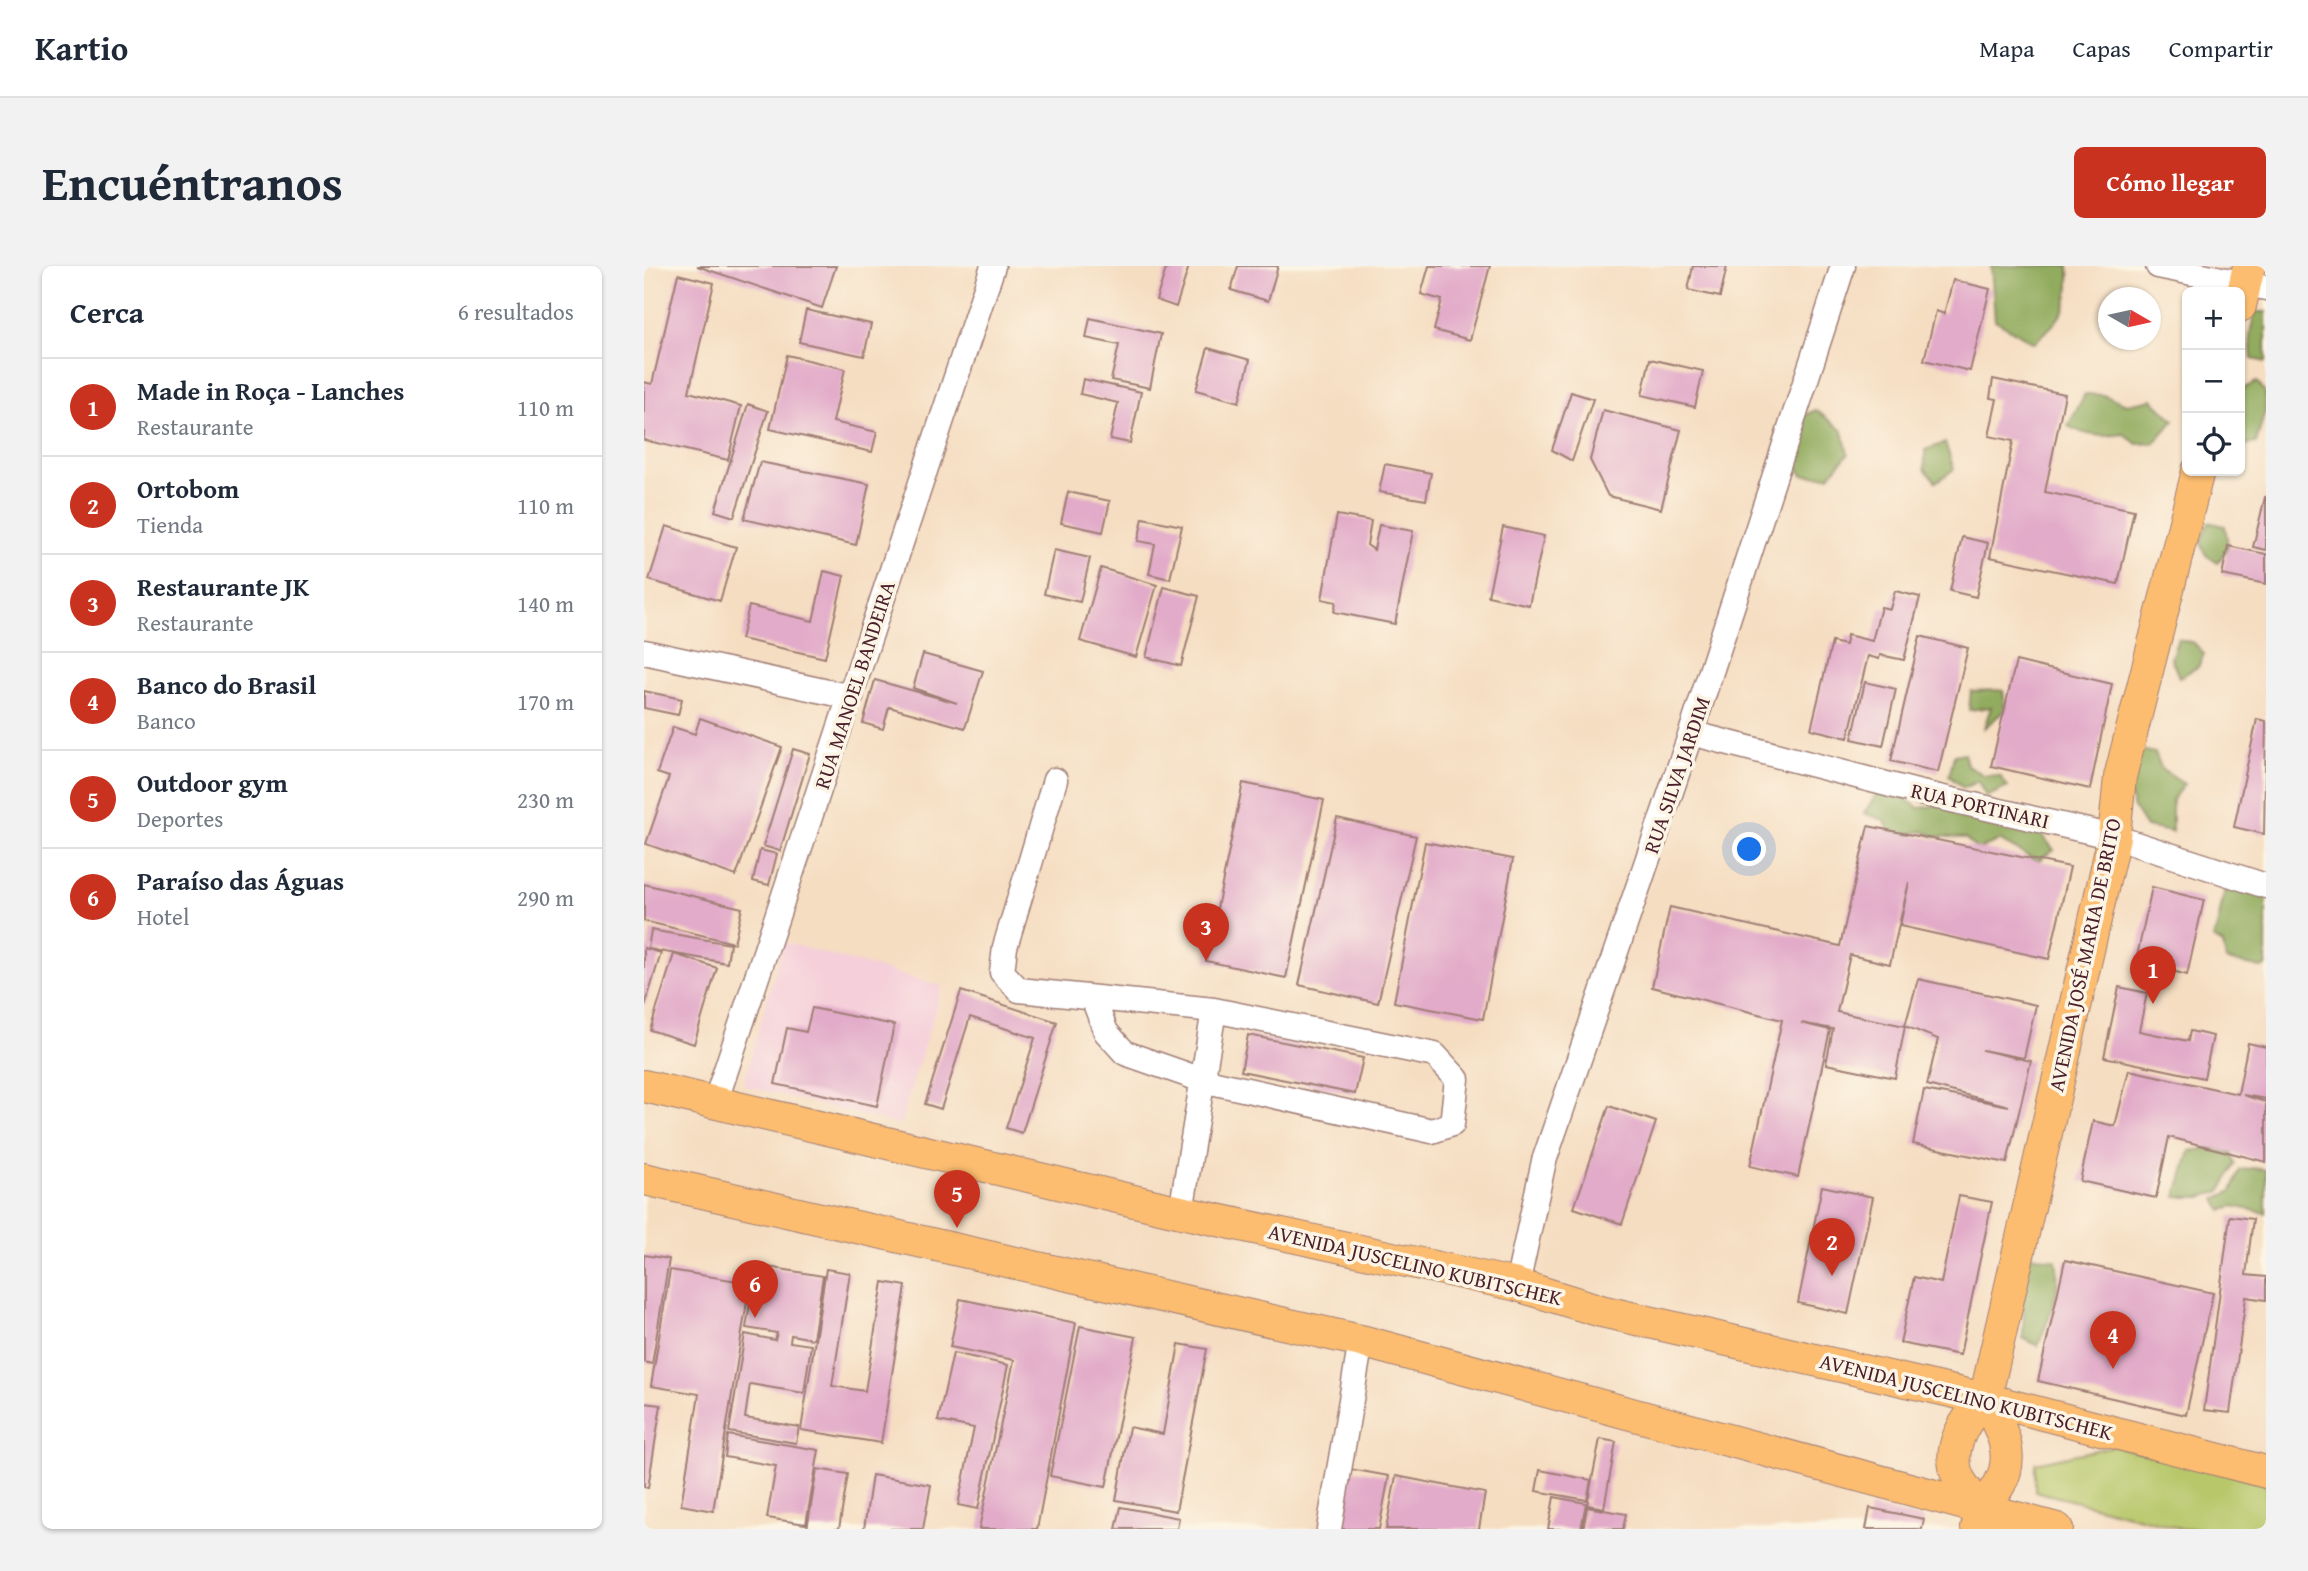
<!DOCTYPE html>
<html lang="es">
<head>
<meta charset="utf-8">
<style>
	body { margin:0; font-family:"Gentium Book Plus",serif; background:#f2f2f3; color:#1f2937 }
	.controls { position:absolute; right:21px; top:21px; display:grid; overflow:hidden; border-radius:10px; box-shadow:0 2px 5px #0004 }
	.controls button { width:63px; height:63px; display:grid; place-items:center; padding:0; border:0; border-bottom:2px solid #e0e1e3; background:#fff; color:#1f2937; font:35px sans-serif }
	.compass { position:absolute; left:1454px; top:21px; width:63px; height:63px; border-radius:50%; background:#fff; box-shadow:0 2px 5px #0004; rotate:99deg }
	.you { position:absolute; left:1106px; top:584px; width:24px; height:24px; margin:-18px; border:5px solid #fff; border-radius:50%; background:#1a73e8; box-shadow:0 0 0 10px #1a73e833 }
	.badge { display:grid; place-items:center; width:46px; height:46px; border-radius:50%; background:#c8321e; color:#fff; font-size:23px; font-weight:700 }
	.pin { position:absolute; translate:-50% -58px; filter:drop-shadow(0 2px 4px #0008) }
	.pin::after { content:''; position:absolute; top:37px; width:24px; height:21px; background:inherit; clip-path:polygon(0 0,100% 0,50% 100%) }
	.list { margin:0; padding:0; list-style:none }
	h2 { display:flex; justify-content:space-between; align-items:center; height:91px; margin:0; padding:0 28px; font-size:30px }
	h2 small { font-size:23px; font-weight:400; color:#747a83 }
	.list li { display:grid; grid-template-columns:46px 1fr auto; gap:21px; align-items:center; box-sizing:border-box; height:98px; padding:0 28px; border-top:2px solid #e0e1e3 }
	.list b { display:block; font-size:26px; white-space:nowrap }
	.list p { margin:0; font-size:23px; white-space:nowrap; color:#747a83 }
	.list em { font-size:23px; font-style:normal; color:#747a83 }
	.icon { flex:none; width:38px; height:38px; fill:none; stroke:currentColor; stroke-width:2; stroke-linecap:round; stroke-linejoin:round }
	.map { position:relative; flex:none; width:1622px; height:1263px; overflow:hidden; border-radius:10px }
	header { display:flex; align-items:center; gap:42px; box-sizing:border-box; height:98px; padding:0 35px; background:#fff; border-bottom:2px solid #e0e1e3 }
	header strong { font-size:33px }
	nav { display:flex; gap:38px; margin-inline-start:auto; font-size:24px }
	.intro { display:flex; align-items:center; justify-content:space-between; box-sizing:border-box; height:168px; padding:0 42px }
	h1 { margin:0; font-size:49px }
	.button { padding:18px 32px; border-radius:10px; background:#c8321e; color:#fff; font-size:24px; font-weight:700 }
	main { display:flex; gap:42px; padding:0 42px }
	aside { flex:1; background:#fff; border-radius:10px; box-shadow:0 2px 5px #0004 }
	.map>svg:first-child { display:block }
</style>
</head>
<body>
<header>
<strong>Kartio</strong>
<nav><a>Mapa</a><a>Capas</a><a>Compartir</a></nav>
</header>
<div class="intro"><h1>Encuéntranos</h1><a class="button">Cómo llegar</a></div>
<main>
<aside>
<h2>Cerca<small>6 resultados</small></h2>
<ul class="list">
<li><span class="badge">1</span><div><b>Made in Roça - Lanches</b><p>Restaurante</p></div><em>110 m</em></li>
<li><span class="badge">2</span><div><b>Ortobom</b><p>Tienda</p></div><em>110 m</em></li>
<li><span class="badge">3</span><div><b>Restaurante JK</b><p>Restaurante</p></div><em>140 m</em></li>
<li><span class="badge">4</span><div><b>Banco do Brasil</b><p>Banco</p></div><em>170 m</em></li>
<li><span class="badge">5</span><div><b>Outdoor gym</b><p>Deportes</p></div><em>230 m</em></li>
<li><span class="badge">6</span><div><b>Paraíso das Águas</b><p>Hotel</p></div><em>290 m</em></li>
</ul>
</aside>
<div class="map">
<svg width="1622" height="1263" viewBox="0 0 1622 1263">
	<rect width="100%" height="100%" fill="#fcf5e5"/>
	<filter id="ink" filterUnits="userSpaceOnUse"><feTurbulence type="fractalNoise" baseFrequency=".0143" numOctaves="2"/><feDisplacementMap in="SourceGraphic" scale="14" xChannelSelector="R" yChannelSelector="G"/><feConvolveMatrix kernelMatrix="1 2 1 2 8 2 1 2 1" color-interpolation-filters="sRGB"/></filter>
	<filter id="wash" filterUnits="userSpaceOnUse"><feTurbulence type="fractalNoise" baseFrequency=".00686" numOctaves="4" result="noise"/><feDisplacementMap in="SourceGraphic" scale="28" xChannelSelector="R" yChannelSelector="G"/><feGaussianBlur stdDeviation="1.57" result="paint"/><feColorMatrix in="noise" values="0 0 0 0 0 0 0 0 0 0 0 0 0 0 0 0 0 1.4 0 .05"/><feComposite in="paint" operator="in"/></filter>
	<g filter="url(#wash)">
		<rect width="100%" height="100%" fill="#f5ddc1"/>
		<path fill="#f5cfda" d="M139,676L298,720L256,859L99,819Z"/>
		<path fill="#b8c76a" stroke="#81734a" stroke-width="2" d="M1470,1180L1622,1217V1263H1539L1391,1225V1197Z"/>
		<path fill="#92ac5e" stroke="#6e6644" stroke-width="2" d="M1347,0H1425C1427,41 1420,50 1390,77L1351,54Z
			M1611,46H1622V96L1608,93L1606,67Z
			M1613,116L1621,126V145L1612,177L1596,179V124Z
			M1441,128L1459,129L1483,138L1508,133L1530,154L1510,177L1493,178L1480,168C1459,171 1443,171 1424,160Z
			M1172,144L1199,165L1204,188L1185,210L1159,209L1148,192L1154,152Z
			M1301,177L1310,203L1292,216L1281,203V184Z
			M1564,256L1581,260L1584,280L1574,297L1562,289L1557,277Z
			M1534,373L1550,377L1560,388L1554,401L1535,411L1527,392Z
			M1359,424L1361,444L1340,462L1347,441L1325,444L1327,425Z
			M1497,484L1511,487L1518,504L1540,518L1528,534V566L1502,561L1490,542L1479,513Z
			M1320,487L1323,499L1340,509L1356,510L1364,521L1342,531L1334,515L1319,522L1305,510L1310,489Z
			M1239,519L1275,542L1298,539C1320,554 1345,561 1370,550L1388,557L1410,584L1393,595L1355,574L1334,584L1321,572L1290,570L1278,565L1261,569L1247,566L1240,554L1220,547Z
			M1603,619L1622,628V700L1617,702L1582,694L1579,678L1569,672C1577,656 1575,640 1582,624Z
			M1568,882L1587,887L1591,898L1577,925L1558,931H1532L1546,885Z
			M1611,902L1622,904V947L1589,940L1578,945L1572,933L1588,925L1596,904Z
			M1387,989L1412,994C1418,1027 1405,1050 1394,1080L1379,1072L1380,1043L1374,1032Z"/>
		<g id="blocks">
			<path fill="#e2abc9" d="M53,0H192L178,42Z
				M523,0H545L532,41L512,34Z
				M594,0H634L624,35L587,24Z
				M785,0H846L826,74L790,64L798,34L777,28Z
				M1049,0H1083L1076,31L1044,24Z
				M34,8L70,17L45,126L97,140L84,194L0,174V116L8,118Z
				M1309,14L1346,23L1326,105L1280,94L1292,45L1300,48Z
				M162,44L227,58L220,90L155,76Z
				M446,52L517,68L506,122L467,114L475,79L442,72Z
				M564,82L606,94L595,136L552,124Z
				M143,89L201,103L189,156L233,166L228,186L126,163Z
				M1006,93L1059,105L1051,141L998,129Z
				M439,113L497,126L486,177L466,173L474,137L436,128Z
				M1349,113L1421,128L1401,226L1490,244L1474,318L1346,291L1369,175L1345,170L1353,133L1346,132Z
				M927,126L949,133L928,195L908,184Z
				M104,138L124,145L90,251L71,245Z
				M959,144L1037,164L1017,243L964,230L946,194Z
				M116,196L225,218L212,279L100,253Z
				M741,198L787,207L782,234L735,226Z
				M424,226L466,235L459,266L417,257Z
				M1621,231H1622V284L1609,281Z
				M693,249L727,255L723,279L730,284L735,259L769,265L751,358L690,346L692,336L678,333Z
				M499,252L538,260L526,313L505,308L511,278L494,275Z
				M22,260L92,281L76,335L5,314Z
				M859,261L900,270L885,339L844,330Z
				M1318,271L1344,277L1332,331L1306,325Z
				M1584,280L1622,288V318L1578,309Z
				M410,284L446,292L436,336L400,328Z
				M457,302L513,319L492,391L436,375Z
				M180,305L200,310L181,392L97,373L105,340L169,355Z
				M520,321L555,330L537,400L502,391Z
				M1251,325L1276,331L1260,394L1236,389L1235,393L1224,390L1204,472L1167,463L1188,376L1201,379L1203,369L1228,375L1237,341L1246,343Z
				M1276,370L1324,382L1294,506L1247,495Z
				M279,388L339,405L321,462L245,441L239,463L219,457L231,414L313,437L269,422Z
				M1372,395L1468,418L1446,523L1347,500Z
				M1221,416L1252,423L1239,480L1208,473Z
				M0,425L38,433L34,449L0,442Z
				M56,452L138,481L92,610L2,578L25,511L13,507L29,461L51,468Z
				M1613,453L1622,455L1620,568L1590,561Z
				M149,483L166,488L136,585L119,580Z
				M599,517L680,534L642,712L562,695Z
				M693,552L772,570L734,737L655,719Z
				M1224,560L1426,601L1405,693L1256,660L1265,616L1246,698L1206,689L1193,746L1261,760L1251,812L1182,798L1189,763L1157,757L1186,764L1154,911L1106,900L1138,754L1008,721L1026,641L1196,680Z
				M781,576L869,593L839,753L750,736Z
				M116,584L133,588L125,619L109,615Z
				M0,618L98,642L90,677L0,655Z
				M1508,621L1560,634L1543,709L1492,695Z
				M7,664L86,678L83,697L4,683Z
				M0,682L17,687L1,740H0Z
				M30,688L73,702L50,778L6,764Z
				M1274,713L1392,739L1380,792L1338,784L1387,795L1363,897L1269,878L1280,824L1365,840L1283,819L1294,773L1261,760Z
				M1475,721L1503,727L1495,765L1544,775L1546,765L1569,770L1560,812L1460,791Z
				M317,725L413,756L378,867L362,862L391,772L326,751L297,843L281,838Z
				M168,742L250,759L233,840L131,818L143,762L162,766Z
				M604,769L719,792L711,828L597,805Z
				M1604,777L1622,781V833L1599,829L1622,836V896L1525,871L1512,932L1436,915L1449,855L1471,860L1485,804L1594,828Z
				M965,840L1012,856L978,958L930,942Z
				M1178,920L1229,931L1204,1048L1154,1037Z
				M1315,930L1348,936L1316,1089L1256,1077L1270,1011L1297,1017Z
				M1586,950L1609,953L1602,1009L1622,1011V1034L1602,1031L1586,1147L1560,1144Z
				M0,989L25,993L8,1098L0,1096Z
				M1421,994L1569,1027L1542,1149L1394,1115Z
				M112,999L179,1010L169,1073L147,1069L146,1076L167,1079L160,1127L106,1118L101,1152L155,1161L152,1177L85,1166L101,1068L131,1074L133,1067L102,1062Z
				M182,1003L206,1007L188,1120L221,1125L239,1016L262,1020L237,1177L157,1164Z
				M26,1004L106,1017L69,1245L37,1239L55,1128L7,1120Z
				M316,1033L432,1057L393,1263H335L370,1094L306,1081Z
				M436,1060L492,1071L462,1221L406,1210Z
				M535,1078L563,1083L532,1245L472,1234L485,1161L519,1168Z
				M309,1087L364,1099L334,1243L314,1239L330,1162L294,1155Z
				M0,1137L17,1139L4,1222L0,1221Z
				M84,1169L175,1184L162,1258L123,1252L132,1200L81,1191Z
				M956,1173L972,1176L960,1242L943,1239Z
				M173,1203L204,1208L195,1263H163Z
				M706,1203L745,1210L735,1263H694Z
				M896,1204L947,1214L943,1234L892,1225Z
				M228,1209L287,1219L279,1263H220Z
				M752,1210L841,1227L835,1263H742Z
				M910,1231L942,1237L937,1263H904Z
				M477,1241L535,1252L533,1263H472Z
				M943,1241L982,1248L979,1263H939Z
				M1226,1242L1280,1253L1278,1263H1222Z"/>
		</g>
	</g>
	<g filter="url(#ink)">
		<use href="#blocks" fill-opacity="0" stroke="#a07e76" stroke-width="2"/>
		<g fill="none" stroke-linecap="round" stroke-linejoin="round">
			<defs>
				<path id="minor" d="M1514,0L1622,22
					M0,386L207,431
					M1047,467L1277,527L1470,571L1622,620
					M411,514L361,681L358,706L375,724L570,744L791,789L813,813L808,858L788,865L558,814L481,787L462,766L449,732
					M71,837L349,0
					M537,946L570,744
					M873,1019L900,895L1047,467L1199,0
					M685,1263L717,1075"/>
				<path id="major" d="M1596,40L1605,0
					M0,820L537,946L873,1019L957,1045L1341,1133L1622,1206
					M0,913L717,1075L1413,1263
					M1341,1133L1470,571L1476,511L1554,205
					M1337,1243C1330,1233 1319,1222 1314,1211C1302,1182 1321,1153 1341,1133
					M1333,1262C1337,1243 1346,1235 1355,1219C1373,1189 1356,1160 1341,1133"/>
			</defs>
			<use href="#minor" stroke="#a07e76" stroke-width="27"/>
			<use href="#major" stroke="#a07e76" stroke-width="34"/>
			<use href="#minor" stroke="#fff" stroke-width="24"/>
			<use href="#major" stroke="#fcbd6f" stroke-width="32"/>
		</g>
	</g>
	<g text-anchor="middle" stroke-width="7" stroke-linejoin="round" paint-order="stroke">
		<g font-size="21" fill="#4a1f2b" stroke="#fcf5e5">
			<text transform="translate(211 419) rotate(-72)" y="7">RUA MANOEL BANDEIRA</text>
			<text transform="translate(1033 509) rotate(-71)" y="7">RUA SILVA JARDIM</text>
			<text transform="translate(1336 540) rotate(13)" y="7">RUA PORTINARI</text>
			<text transform="translate(1441 689) rotate(-78)" y="7">AVENIDA JOSÉ MARIA DE BRITO</text>
			<text transform="translate(771 999) rotate(13)" y="7">AVENIDA JUSCELINO KUBITSCHEK</text>
			<text transform="translate(1322 1131) rotate(14)" y="7">AVENIDA JUSCELINO KUBITSCHEK</text>
		</g>
	</g>
</svg>
<div class="controls">
<button>+</button>
<button>−</button>
<button><svg class="icon" aria-label="locate" viewBox="0 0 24 24"><circle cx="12" cy="12" r="6"/><path d="M12 2v4M12 18v4M2 12h4M18 12h4"/></svg></button>
</div>
<svg class="compass" viewBox="-18 -18 36 36"><path d="M0-13l5 13h-10z" fill="#e53935"/><path d="M0 13l5-13h-10z" fill="#747a83"/></svg>
<div class="you"></div>
<div class="pin badge" style="left:1509px;top:738px">1</div>
<div class="pin badge" style="left:1188px;top:1010px">2</div>
<div class="pin badge" style="left:562px;top:695px">3</div>
<div class="pin badge" style="left:1469px;top:1103px">4</div>
<div class="pin badge" style="left:313px;top:962px">5</div>
<div class="pin badge" style="left:111px;top:1052px">6</div>
</div>
</main>
</body>
</html>
